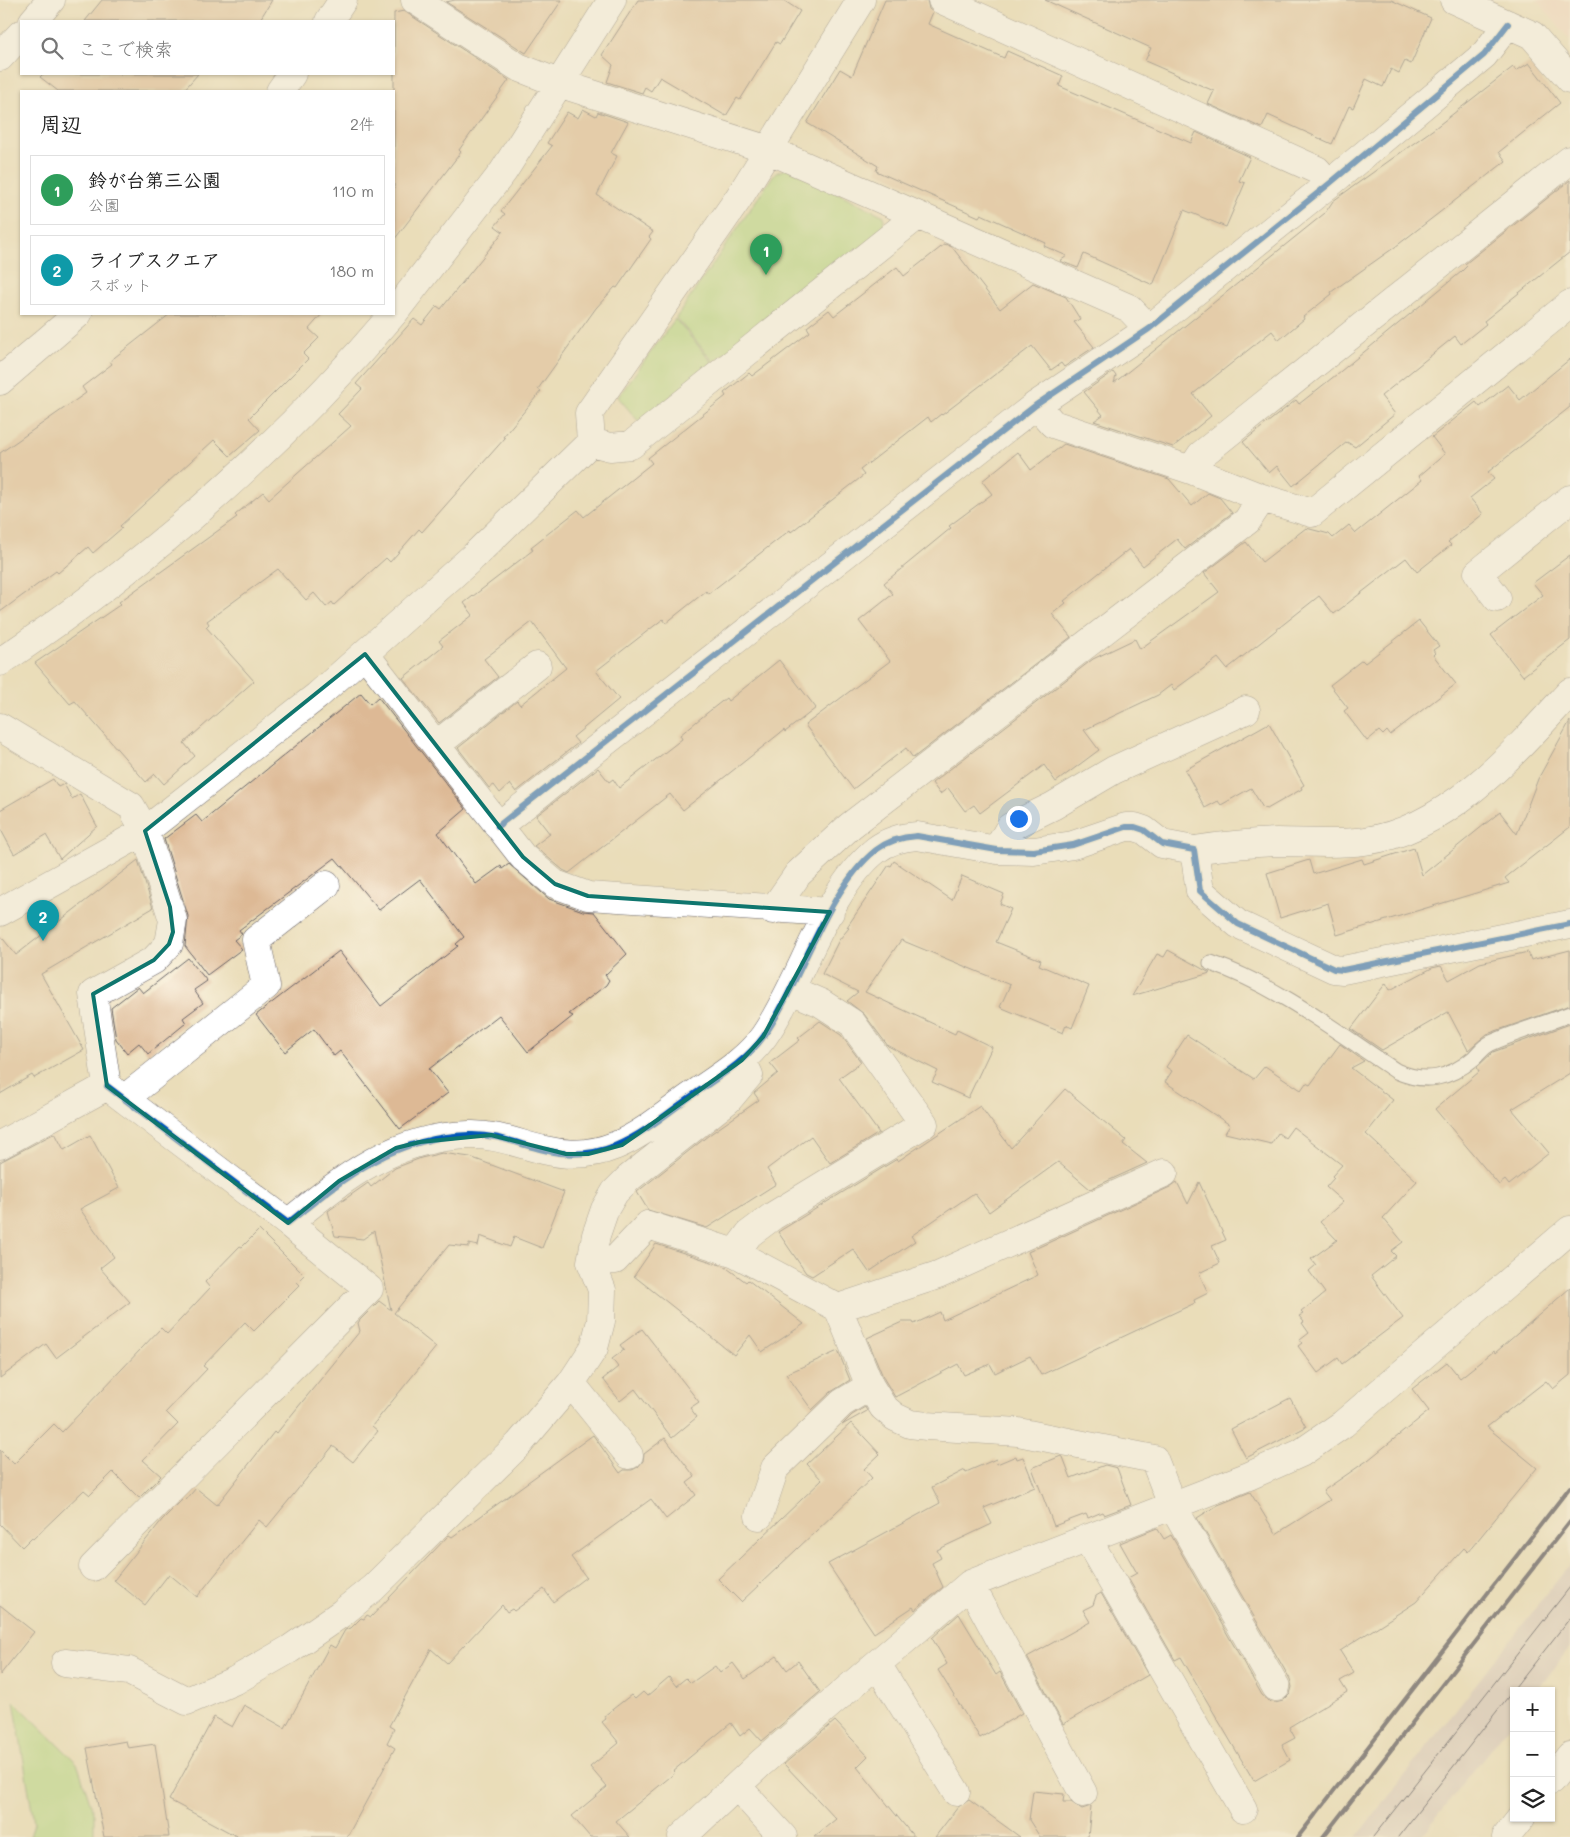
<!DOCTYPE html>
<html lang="ja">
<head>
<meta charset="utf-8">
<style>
	body { margin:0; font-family:Mali,"Klee One",sans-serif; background:#f6f6f6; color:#222 }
	.controls { position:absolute; right:15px; bottom:15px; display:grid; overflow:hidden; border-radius:0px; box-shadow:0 1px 4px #0004 }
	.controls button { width:45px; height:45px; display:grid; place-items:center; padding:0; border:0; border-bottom:1px solid #e0e0e0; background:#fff; color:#222; font:25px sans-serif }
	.you { position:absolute; left:1018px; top:818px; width:18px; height:18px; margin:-12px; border:4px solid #fff; border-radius:50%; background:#1a73e8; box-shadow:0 0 0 8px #1a73e833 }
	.badge { display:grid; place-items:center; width:32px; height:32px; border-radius:50%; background:#d93025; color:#fff; font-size:16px; font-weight:700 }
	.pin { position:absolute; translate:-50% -41px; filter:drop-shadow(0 1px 2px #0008) }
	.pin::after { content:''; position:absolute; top:26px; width:18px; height:15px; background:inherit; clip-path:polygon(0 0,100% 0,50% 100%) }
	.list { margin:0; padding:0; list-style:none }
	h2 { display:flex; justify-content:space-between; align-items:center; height:65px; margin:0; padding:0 20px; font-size:21px }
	h2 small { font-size:16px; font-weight:400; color:#767676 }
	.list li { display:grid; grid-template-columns:32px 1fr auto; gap:15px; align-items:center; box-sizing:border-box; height:70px; margin:0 10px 10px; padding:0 10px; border:1px solid #e0e0e0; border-radius:0px }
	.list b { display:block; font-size:19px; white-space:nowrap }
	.list p { margin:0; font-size:16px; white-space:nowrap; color:#767676 }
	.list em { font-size:16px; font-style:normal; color:#767676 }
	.icon { flex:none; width:28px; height:28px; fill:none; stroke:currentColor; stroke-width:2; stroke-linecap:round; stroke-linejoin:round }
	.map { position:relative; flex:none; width:1570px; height:1837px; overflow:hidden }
	.search { position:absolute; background:#fff; box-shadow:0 1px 4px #0004; left:20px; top:20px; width:375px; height:55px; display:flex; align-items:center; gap:12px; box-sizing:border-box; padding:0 18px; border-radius:0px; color:#767676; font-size:19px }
	.panel { position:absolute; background:#fff; box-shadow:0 1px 4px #0004; left:20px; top:90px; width:375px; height:225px; border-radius:0px }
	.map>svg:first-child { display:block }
</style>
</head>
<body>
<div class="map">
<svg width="1570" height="1837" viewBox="0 0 1570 1837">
	<rect width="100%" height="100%" fill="#fcf5e5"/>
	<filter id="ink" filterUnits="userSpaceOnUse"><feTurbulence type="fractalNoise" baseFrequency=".02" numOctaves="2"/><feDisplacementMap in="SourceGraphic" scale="10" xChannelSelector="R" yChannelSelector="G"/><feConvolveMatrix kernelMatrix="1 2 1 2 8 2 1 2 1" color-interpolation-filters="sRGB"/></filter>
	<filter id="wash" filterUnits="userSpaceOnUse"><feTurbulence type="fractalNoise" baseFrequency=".0096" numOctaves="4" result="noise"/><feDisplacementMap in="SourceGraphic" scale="20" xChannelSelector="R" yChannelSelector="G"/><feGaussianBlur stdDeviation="1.12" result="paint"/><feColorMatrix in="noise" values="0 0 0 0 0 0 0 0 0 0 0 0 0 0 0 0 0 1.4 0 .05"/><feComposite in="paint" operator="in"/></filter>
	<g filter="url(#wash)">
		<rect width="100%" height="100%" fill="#eaddb9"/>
		<path fill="#f4d3c1" d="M1537,0H1570V40Z"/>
		<path fill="#d0c0bc" d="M1570,1564V1648L1536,1691H1514V1719L1421,1837H1356Z"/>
		<path fill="#b0d882" stroke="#697d5e" d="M788,168L884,216L883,232L714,362L676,318L775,173Z
			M675,319L713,363L639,422L618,397Z
			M14,1701L77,1763L94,1814V1837H30L34,1823Z"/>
		<g id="blocks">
			<path fill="#ddb995" d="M102,0H272L259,21H85Z
				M455,0H562L526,53L446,2Z
				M638,0H783L800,11L780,44L776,42L740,100L737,98L726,116L660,77L651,91L645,87L642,93L607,82L613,65L602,55Z
				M885,0H927L929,9L933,12L928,24L1004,58L1007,51L1063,76L1059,86L1191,143L1196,132L1250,157L1239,181L1245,183L1226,227L1184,210L1153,285L1084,254L1078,268L1060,261L1067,256L1044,246L1046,243L981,214L979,217L876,171L878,166L807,123L840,69L852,76Z
				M1045,0H1391L1431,18L1411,64L1405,61L1399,73L1391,69L1383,87L1366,79L1353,108L1349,106L1332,144L1268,115L1262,128L1208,104L1214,91L1145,61L1151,48Z
				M404,11L509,80L459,150L461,152L394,240V13Z
				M1529,63L1560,103L1499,152L1506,161L1395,247L1331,292L1332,294L1303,317L1304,319L1279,340L1272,331L1193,394L1211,416L1173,447L1094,421L1103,415L1084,392L1113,372L1116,376L1114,383L1325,213L1333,201L1435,128L1513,67L1516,71Z
				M43,74H198L183,91H58L40,77Z
				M583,109L596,116L598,112L628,122L611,153L617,156L597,195L653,232L649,237L651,239L617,288L615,287L596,308L538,389L541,391L503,437L505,438L422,532L419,529L390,562L386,558L334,605L332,602L326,607L314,593L306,600L278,569L207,621L209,624L206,627L254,681L184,743L195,756L164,784L155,774L146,782L75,701L70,704L35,663L121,604L119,602L237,517L235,515L263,492L269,499L351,426L338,414L362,389L356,384L414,319L422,325L437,306L441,309L503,232L495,226L505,214L501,211L552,146L547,143L567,112L578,118Z
				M1570,180V252L1484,321L1486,324L1461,344L1455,336L1381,396L1395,414L1355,447L1347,442L1293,486L1277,466L1269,473L1243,442L1296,400L1299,404L1341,371L1461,272L1467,266L1465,264Z
				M945,244L952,247L1000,309L1033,283L1066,297L1080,319L1074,322L1094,347L1064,367L1061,363L1051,370L1032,346L942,415L941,414L931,422L928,417L860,470L864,475L791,532L790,530L708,594L706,591L666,623L663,619L596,671L619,699L573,737L578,743L516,792L510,784L500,793L494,785L489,788L458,748L517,701L520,705L566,668L532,622L484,659L498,677L439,723L403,678L443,646L439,641L473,615L464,603L533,550L531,547L578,510L584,517L652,463L648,458L726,396L724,393L749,373L752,376L810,332L807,327L829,310L834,316L897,267L904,276Z
				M170,314H322L309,329L319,338L303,354L308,359L249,418L260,430L230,456L214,440L120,526L122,528L93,553L88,547L58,573L56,571L0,612V453L86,393L82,387L112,364L110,361Z
				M1570,359V407L1488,472L1494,479L1470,498L1483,514L1448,542L1451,545L1417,572L1406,558L1334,614L1319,596L1227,669L1218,658L1174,690L1171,685L1158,695L1084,730L1099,750L1056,782L1044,765L980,813L974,805L965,811L948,788L940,794L932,783L1093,659L1135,639L1140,649L1219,592L1204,573L1246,542L1262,562L1306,528L1329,534L1333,538L1349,525L1356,533L1422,480L1419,476L1445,454L1432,437L1476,402L1480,407L1508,385L1520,400Z
				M1064,444L1169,479L1192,506L1208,493L1220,498L1232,513L1185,549L1177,539L1143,566L1129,549L1064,601L1066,603L1052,614L1071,637L913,758L906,748L853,789L805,725L890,661L859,621L893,594L884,583L951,528L949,526L992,494L982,481L1018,452L1031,470Z
				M1570,555V640L1523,676L1491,635L1543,595L1533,583Z
				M1419,621L1439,646L1433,650L1435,653L1433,655L1456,684L1390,735L1387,731L1383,735L1379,731L1367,741L1344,711L1348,708L1330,685L1362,660L1365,663Z
				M779,660L816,708L785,732L784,730L683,810L670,794L569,873L563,870L534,846L550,834L536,816L598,768L609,782L613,779L619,788L682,739L680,735L707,713L726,698L728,701Z
				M361,693L370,704L378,697L466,809L438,833L476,884L501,866L502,869L509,864L549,899L583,911L594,912L627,954L605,975L609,980L606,985L569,1014L573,1016L528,1052L499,1015L429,1069L448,1093L400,1129L340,1051L334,1056L314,1029L285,1052L256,1015L339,951L381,1006L458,946L456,944L464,937L420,879L379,910L335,858L239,930L242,934L234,940L242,949L207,975L185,946L188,916L164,839L196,815L202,822Z
				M1570,721V827L1505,878L1509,883L1337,935L1328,903L1280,918L1267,873L1309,860L1313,874L1362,859L1364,864L1414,848L1422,875L1500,812L1517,834L1538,779Z
				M1269,723L1304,785L1301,787L1302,789L1267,809L1263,808L1251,788L1221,805L1218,801L1205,808L1185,770Z
				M53,779L58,787L64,784L72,799L80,794L97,826L60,859L46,835L14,854L0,828V810Z
				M138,860L153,908L41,974L84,1050L34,1078L32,1075L0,1094V935L16,955Z
				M894,861L952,900L962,876L1004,894L1000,904L1011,909L996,942L1041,960L1039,965L1089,986L1072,1028L1066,1025L1063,1033L1000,1007L1010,985L901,940L865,992L955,1034L957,1030L992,1047L968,1098L932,1082L938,1071L888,1046L864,1014L847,1001L858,992L822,974L839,940L849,928L847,927L889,865L891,866Z
				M1168,950L1210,973L1132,996L1157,954L1164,957Z
				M1570,950V1005L1487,1034L1468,1050L1448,1012L1382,1050L1351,1029L1386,983L1390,990L1432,968L1441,966L1449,980L1480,963L1528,952L1531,960Z
				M188,958L207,981L194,990L203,1003L183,1018L186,1023L148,1054L139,1043L127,1053L116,1039L111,1008L138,987L143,993Z
				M820,1021L841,1035L861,1062L839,1078L879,1133L830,1163L811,1136L767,1169L776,1184L707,1228L648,1210L637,1192L709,1135L759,1100L754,1093L778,1073L770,1063L800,1040L798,1038Z
				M1570,1024V1073L1512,1109L1549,1153L1509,1185L1505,1180L1499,1185L1435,1109L1479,1072L1477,1067L1493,1052Z
				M1187,1035L1254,1079L1265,1066L1301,1090L1306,1083L1310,1085L1340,1044L1364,1061L1351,1068L1393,1100L1366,1134L1417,1181L1383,1218L1403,1242L1391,1251L1396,1256L1371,1276L1403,1318L1342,1364L1338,1358L1318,1373L1298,1346L1302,1343L1300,1340L1309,1333L1302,1323L1304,1322L1299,1316L1303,1314L1301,1312L1325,1293L1309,1271L1316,1265L1311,1259L1337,1240L1320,1222L1343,1202L1326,1187L1334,1178L1332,1176L1342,1165L1293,1127L1285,1138L1278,1133L1271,1144L1225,1133L1230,1125L1165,1082L1172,1071L1166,1067Z
				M1065,1089L1126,1140L1123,1144L1147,1163L1090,1189L1058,1162L989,1212L974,1193L911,1236L915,1241L869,1272L853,1249L812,1276L806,1273L778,1232L897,1159L898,1161L980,1106L1011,1148Z
				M55,1133L64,1150L90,1135L119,1188L80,1209L114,1257L100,1268L130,1302L56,1358L46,1344L0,1378V1162Z
				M442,1153L470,1157L564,1192L542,1248L514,1237L510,1247L480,1236L478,1246L469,1244V1247L449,1245L394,1313L436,1347L372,1426L378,1431L353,1462L333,1446L267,1527L259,1520L197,1597L169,1574L145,1605L114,1580L162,1520L184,1498L186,1500L196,1488L217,1505L274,1432L276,1434L360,1331L358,1323L360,1320L379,1301L391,1310L374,1231L363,1239L335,1236L328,1211L368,1183L371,1187L395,1168L421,1158Z
				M1177,1182L1188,1204L1199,1182L1226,1240L1212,1246L1220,1263L1199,1273L1208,1293L1194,1300L1195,1303L1041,1375L1030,1356L995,1373L990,1364L964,1375L958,1364L895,1397L884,1379L867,1338L902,1322H913L914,1324L940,1312L943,1320L1038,1275L1028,1252L1170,1187Z
				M259,1230L304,1275L297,1282L300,1285L254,1331L245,1322L203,1366L207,1369L166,1412L178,1424L143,1460L161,1476L139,1498L113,1472L90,1495L84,1490L33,1539L32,1537L22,1547L0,1524V1450L14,1464L54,1424L62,1432L161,1328L167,1334L210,1288L205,1282L240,1246L242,1247Z
				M656,1244L724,1266L746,1282L748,1280L804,1324L762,1352L750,1335L734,1355L634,1276Z
				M1570,1288V1375L1553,1389L1546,1381L1487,1427L1537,1468L1468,1552L1464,1548L1416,1602L1340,1651L1354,1673L1340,1681L1347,1692L1289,1727L1295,1738L1282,1745L1290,1760L1254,1781L1181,1657L1175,1660L1128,1578L1137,1573L1120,1543L1157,1528L1164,1539L1171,1535L1262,1695L1269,1701L1275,1703L1283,1701L1290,1694L1292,1687L1290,1679L1197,1518L1218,1505L1250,1492L1276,1534L1330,1500L1323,1491L1368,1460L1429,1411L1412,1389L1447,1362L1460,1378L1494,1351L1495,1353Z
				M642,1329L699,1402L690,1408L697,1417L672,1438L635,1389L620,1401L603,1379L618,1367L612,1359L624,1350L620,1345Z
				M838,1351L850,1380L831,1392L812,1410L786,1374Z
				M1290,1398L1306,1427L1246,1458L1231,1429Z
				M865,1407L867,1411L842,1425L852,1415Z
				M851,1423L880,1454L864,1469L872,1478L741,1602L718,1579L822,1480L807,1464Z
				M593,1435L620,1473L624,1470H632L638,1467L643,1461L644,1454L665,1438L695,1477L687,1483L696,1495L666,1519L651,1499L571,1557L586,1577L553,1602L544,1589L514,1611L512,1609L507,1612L502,1605L447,1663L431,1649L389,1726L394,1729L387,1743L395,1748L347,1837H238L169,1800L214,1717L232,1727L244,1705L285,1728L330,1645L335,1648L345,1630L351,1628L361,1618L364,1619L367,1615L371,1617L449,1535L452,1537Z
				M1016,1456L1017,1459L1023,1457L1035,1487L984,1508L992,1524L937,1550L941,1558L932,1563L943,1587L915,1610L913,1607L874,1633L828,1564L940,1503L932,1487L965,1470L966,1472L996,1459L997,1464Z
				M1061,1456L1063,1457L1071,1478L1105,1465L1117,1468L1131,1505L1104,1515L1102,1512L1088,1518L1086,1514L1054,1526L1032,1468Z
				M1101,1593L1148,1675L1063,1724L1027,1657L1090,1622L1083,1610L1093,1605L1096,1596Z
				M0,1605L34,1632L0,1675Z
				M959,1614L996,1675L1000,1672L1022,1713L980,1738L938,1670L947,1664L932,1638Z
				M777,1656L787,1670L798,1661L820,1692L762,1741L750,1728L740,1736L731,1723L673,1771L675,1773L616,1821L630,1837H590L572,1816L607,1787L590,1767L619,1743L602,1722L606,1719L604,1716L631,1695L635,1699L643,1692L647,1696L669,1677L676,1686L686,1678L691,1683L715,1666L720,1673L733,1663L745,1679Z
				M835,1721L868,1756L857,1767L914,1837H814L836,1819L784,1764Z
				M126,1741L128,1748L155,1744L169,1837H104L87,1748Z
				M1033,1791L1064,1794L1063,1802H1071L1082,1809L1091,1806L1088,1837H1040L1029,1820Z
				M969,1800L1020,1837H935L958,1807Z"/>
		</g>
	</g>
	<g filter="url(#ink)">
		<use href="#blocks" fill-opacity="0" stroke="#686367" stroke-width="1"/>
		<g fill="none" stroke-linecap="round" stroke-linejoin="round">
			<defs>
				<path id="service" d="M1211,963C1278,986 1337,1032 1396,1071C1425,1084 1449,1079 1474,1058C1479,1053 1484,1046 1491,1043C1516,1032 1544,1024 1570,1014"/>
				<path id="minor" d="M415,0L518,67L561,84L769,150L1129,308L1149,329
					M942,0L1317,170L1329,184
					M1454,0L1532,35L1570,79
					M33,21L51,0
					M0,57L21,34
					M394,313L503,172L612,0
					M1036,405L1053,424L1191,470L1262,498L1312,513L1570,304
					M591,442L610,447L631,445L917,216
					M1191,470L1201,455L1570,160
					M1497,598L1478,573L1570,499
					M365,654L523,857L555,884L588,896L830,912
					M0,662C147,564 279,449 393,314
					M0,727L131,806L145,831L173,920L169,944L154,960L93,994L107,1086L0,1145
					M436,745L537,666
					M498,826L1036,405L1149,329L1329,184L1484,55L1508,24
					M997,850L1010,827L1053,806L1114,770L1246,710
					M1194,850C1221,846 1249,843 1277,842C1306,842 1336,845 1365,841C1448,830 1516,751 1570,692
					M773,910L798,874L850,826L1247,521L1262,498
					M0,912L145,831L317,696L474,556L591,442L589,413L738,199L861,0
					M107,1086L288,1223C345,1177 393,1137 469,1135C496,1134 518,1144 544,1150C605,1165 640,1134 686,1100C712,1081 745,1063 764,1036C801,983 826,890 876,850C889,840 902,837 917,836L997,850L1034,851L1073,845L1126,827H1135L1144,830L1162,844L1194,850L1200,891L1238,924L1334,969L1343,970L1570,924
					M124,1099L266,986L256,940L326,885
					M735,1253L749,1234L773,1216L924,1124L852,1023L821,1003L791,990
					M591,1262L615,1260L648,1225L735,1253L838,1308L870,1386L883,1407L895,1417L910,1424L927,1426L1018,1432L1154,1459L1172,1505L1276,1687
					M838,1308L938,1275L1164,1173
					M571,1383L629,1455
					M759,1516L775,1468L842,1403L870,1386
					M1087,1538L1243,1809
					M93,1567L369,1289L288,1223
					M970,1584L1083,1793
					M65,1663L129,1671L187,1701L236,1680L290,1649L342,1613L373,1588L519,1444L571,1383L594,1348L601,1321L602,1290L591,1262L596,1235L605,1209L615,1192L629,1178L728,1100L749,1075L742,1060
					M877,1664L956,1792
					M737,1786L783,1837
					M682,1837L761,1763L970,1584L1249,1476L1301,1453L1343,1424L1570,1230"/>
				<path id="tertiary" d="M329,21L343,0
					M280,91L292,74
					M0,381L78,314"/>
				<path id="trunk" d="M1551,1780L1570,1756
					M1506,1837L1521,1818"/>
			</defs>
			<use href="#service" stroke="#686367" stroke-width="17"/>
			<use href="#minor" stroke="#686367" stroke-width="29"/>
			<use href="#tertiary" stroke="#686367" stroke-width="29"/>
			<use href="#trunk" stroke="#686367" stroke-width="29"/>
			<use href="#service" stroke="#fff" stroke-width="15"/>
			<use href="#minor" stroke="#fff" stroke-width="28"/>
			<use href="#tertiary" stroke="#fff" stroke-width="28"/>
			<use href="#trunk" stroke="#fff" stroke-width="28"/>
			<path stroke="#22223b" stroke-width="1" d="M1373,1837L1570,1587
				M1398,1837L1570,1618"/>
			<path stroke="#22223b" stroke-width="4" d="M1298,1837L1570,1487
				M1323,1837L1570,1521"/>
			<defs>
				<path id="cycleway" d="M498,826L1036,405L1149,329L1329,184L1484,55L1508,24
					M107,1086L288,1223C345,1177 393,1137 469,1135C496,1134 518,1144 544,1150C605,1165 640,1134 686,1100C712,1081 745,1063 764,1036C801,983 826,890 876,850C889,840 902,837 917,836L997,850L1034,851L1073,845L1126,827H1135L1144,830L1162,844L1194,850L1200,891L1238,924L1334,969L1343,970L1570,924"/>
			</defs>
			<use href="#cycleway" stroke="#fcf5e5" stroke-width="9"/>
			<use href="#cycleway" stroke="#0057b8" stroke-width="6"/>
		</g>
	</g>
	<path d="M0 0H1570V1837H0ZM365,654L523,857L555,884L588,896L830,912L763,1037L742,1060L622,1145L588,1154H566L491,1135L420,1142L396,1148L339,1181L288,1223L107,1086L93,994L154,960L169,944L173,932L170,907L145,831Z" fill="#eaddb9" fill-opacity=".55" fill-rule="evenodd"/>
	<path fill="none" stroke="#0f766e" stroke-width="4" stroke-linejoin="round" d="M365,654L523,857L555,884L588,896L830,912L763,1037L742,1060L622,1145L588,1154H566L491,1135L420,1142L396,1148L339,1181L288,1223L107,1086L93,994L154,960L169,944L173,932L170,907L145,831Z"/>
</svg>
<div class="controls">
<button>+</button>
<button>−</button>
<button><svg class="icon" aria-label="layers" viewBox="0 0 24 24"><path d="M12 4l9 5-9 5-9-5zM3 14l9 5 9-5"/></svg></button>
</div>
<div class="you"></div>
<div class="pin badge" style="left:766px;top:275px;background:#2e9e5b">1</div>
<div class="pin badge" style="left:43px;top:941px;background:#0f9aa8">2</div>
<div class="search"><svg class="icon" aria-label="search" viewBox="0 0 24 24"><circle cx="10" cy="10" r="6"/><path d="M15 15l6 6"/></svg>ここで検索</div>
<section class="panel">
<h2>周辺<small>2件</small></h2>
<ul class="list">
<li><span class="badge" style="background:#2e9e5b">1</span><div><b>鈴が台第三公園</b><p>公園</p></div><em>110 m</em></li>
<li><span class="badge" style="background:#0f9aa8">2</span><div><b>ライブスクエア</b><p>スポット</p></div><em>180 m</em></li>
</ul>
</section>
</div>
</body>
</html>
